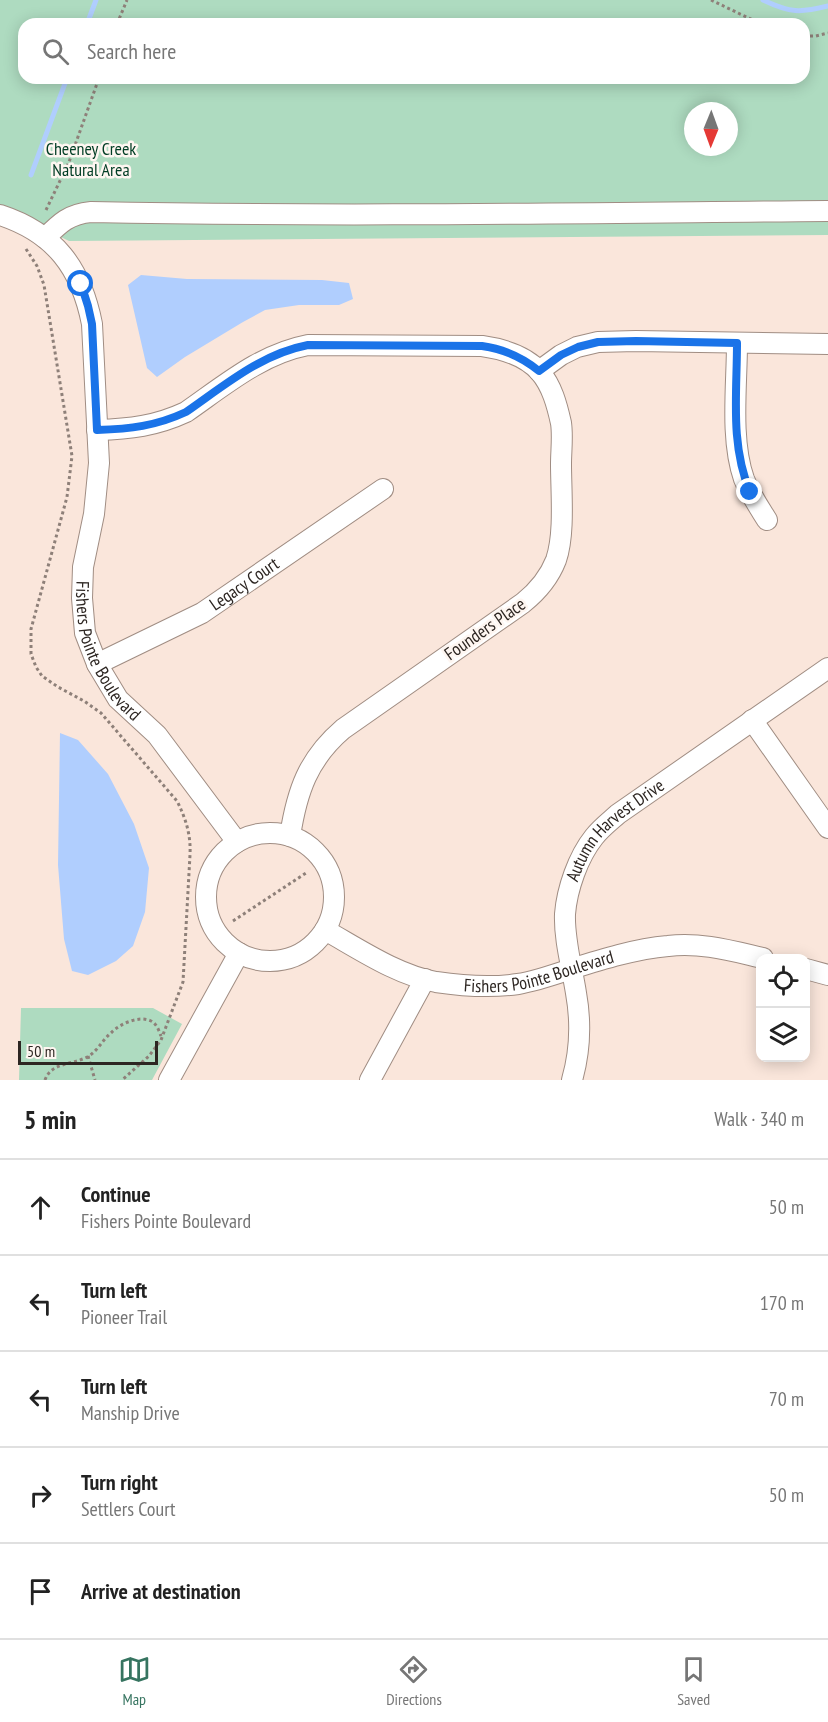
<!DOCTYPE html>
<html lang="en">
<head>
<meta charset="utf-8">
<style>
	body { margin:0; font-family:"PT Sans Narrow",sans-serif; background:#f2f2f2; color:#222 }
	.controls { position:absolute; right:18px; bottom:18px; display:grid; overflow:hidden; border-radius:12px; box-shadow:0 3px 15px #0003 }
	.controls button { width:54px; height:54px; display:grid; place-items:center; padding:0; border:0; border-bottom:2px solid #e0e0e0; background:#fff; color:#222; font:30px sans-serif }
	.compass { position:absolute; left:684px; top:102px; width:54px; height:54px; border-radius:50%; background:#fff; box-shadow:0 3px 15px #0003; rotate:181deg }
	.scale { position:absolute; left:18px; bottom:15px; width:140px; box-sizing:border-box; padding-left:6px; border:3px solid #2d2622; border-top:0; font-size:16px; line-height:21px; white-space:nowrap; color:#2d2622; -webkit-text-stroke:4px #fef6f1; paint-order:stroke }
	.stop { position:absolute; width:18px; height:18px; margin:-14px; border:4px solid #1a73e8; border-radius:50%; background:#fff }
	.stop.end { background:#1a73e8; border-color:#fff; box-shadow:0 2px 6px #0008 }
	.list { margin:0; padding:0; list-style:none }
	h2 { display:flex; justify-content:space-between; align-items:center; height:78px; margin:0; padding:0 24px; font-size:26px }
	h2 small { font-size:20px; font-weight:400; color:#767676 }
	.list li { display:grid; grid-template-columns:39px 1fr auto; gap:18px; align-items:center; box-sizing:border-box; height:96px; padding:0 24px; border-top:2px solid #e0e0e0 }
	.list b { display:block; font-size:22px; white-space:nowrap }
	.list p { margin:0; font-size:20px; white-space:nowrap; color:#767676 }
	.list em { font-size:20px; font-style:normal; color:#767676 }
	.icon { flex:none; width:33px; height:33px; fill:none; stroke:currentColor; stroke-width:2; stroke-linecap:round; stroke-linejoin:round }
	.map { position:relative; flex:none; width:828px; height:1080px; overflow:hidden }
	.search { position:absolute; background:#fff; box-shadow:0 3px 15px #0003; left:18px; right:18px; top:18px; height:66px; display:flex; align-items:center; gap:15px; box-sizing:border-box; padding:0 21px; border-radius:18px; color:#767676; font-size:22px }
	.sheet { height:558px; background:#fff }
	nav { display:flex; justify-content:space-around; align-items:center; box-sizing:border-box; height:84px; border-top:2px solid #e0e0e0; background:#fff; font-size:16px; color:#767676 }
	nav a { display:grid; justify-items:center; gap:3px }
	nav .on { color:#367460 }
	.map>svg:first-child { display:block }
</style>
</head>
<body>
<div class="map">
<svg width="828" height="1080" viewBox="0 0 828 1080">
	<rect width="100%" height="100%" fill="#fae6db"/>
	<path fill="#aedbc0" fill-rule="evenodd" d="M0,0H828V235L69,241L0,207ZM24,24H804V78H24ZM693,111H729V147H693Z
		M21,1008H153L182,1024L152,1080H19Z"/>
	<path fill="#b0cefe" d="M141,275L187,279L322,280L349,283L353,299L339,305H299L265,310L243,322L185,357L157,377L147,368L128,285Z
		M60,733L78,740L108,774L134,824L149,868L145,912L133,946L116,961L88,975L72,971L64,939L58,865Z"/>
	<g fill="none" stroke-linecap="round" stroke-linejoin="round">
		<path stroke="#b0cefe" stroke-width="5" d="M763,0C790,13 800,13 828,6
			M87,24L96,0
			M31,175L67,78"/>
		<defs>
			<g id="minor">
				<path id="s1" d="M0,215C55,233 81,268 92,324L99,463L94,514L83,567L82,598L85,633L97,664L118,699L157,735L237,842"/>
				<path d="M45,238C60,223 69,214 91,212C337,217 582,213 828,211"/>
				<path d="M737,343C737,385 730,439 744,479C750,494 759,507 767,520"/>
				<path d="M539,371L561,355L577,347L598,342L636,341L828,344"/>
				<path d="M97,430C130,429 156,426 186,412C225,385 261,354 308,345L482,346C503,349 526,356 540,372C552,386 557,405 561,423C563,436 561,451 561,464C561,492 565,534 556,560C549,578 538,591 523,603L343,729C308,759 297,791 290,836"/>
				<path id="s2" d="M97,664L202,613L383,489"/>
				<path d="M752,720L828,828"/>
				<circle cx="270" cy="897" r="64"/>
				<path id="s3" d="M325,930C359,949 397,975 436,982C463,986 491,988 518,984C536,981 553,975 571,969C603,959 635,949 668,946C701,942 732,951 763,958"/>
				<path d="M806,969L828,975"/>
				<path d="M169,1080L239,953"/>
				<path d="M370,1080L425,979"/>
				<path id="s4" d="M572,1080C580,1052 581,1021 576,993C572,967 564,940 565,914C567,889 578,857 594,837C601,828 609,822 618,814L828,668"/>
			</g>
		</defs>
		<use href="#minor" stroke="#a08d83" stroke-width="22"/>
		<path stroke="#8e8079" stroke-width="3" stroke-dasharray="3 3" stroke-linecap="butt" d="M711,0L761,24
			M117,24L127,0
			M804,36H816L828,33
			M46,210L69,162L99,78
			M26,249L37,266L44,285L72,456L67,497L31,629V654L36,667L42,676L58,687L84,701L101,713L177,801C186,819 191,835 190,855L183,982L161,1040L149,1056L122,1080
			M233,921L306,873
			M88,1056L95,1080
			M45,1080C51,1063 70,1065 85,1058C97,1053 102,1040 112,1032C120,1024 139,1015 151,1021C157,1024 159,1031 161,1036"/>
		<use href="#minor" stroke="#fff" stroke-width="20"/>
	</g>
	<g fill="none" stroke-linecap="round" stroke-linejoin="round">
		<path stroke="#1a73e8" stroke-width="8" d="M81,284L88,306L92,324L97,430C130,429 156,426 186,412C225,385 261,354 308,345L482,346C504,349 522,357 539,371L561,355L578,347L598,342L636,341L737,343C737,394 730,444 750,492"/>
	</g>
	<g text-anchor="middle" stroke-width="5" stroke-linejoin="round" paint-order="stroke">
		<g font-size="18" fill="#003d24" stroke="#fef6f1">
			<text x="91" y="155">Cheeney Creek<tspan x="91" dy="21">Natural Area</tspan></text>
		</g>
		<g font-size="18" fill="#2d2622" stroke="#fef6f1">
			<text dy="6" stroke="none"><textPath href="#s2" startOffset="168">Legacy Court</textPath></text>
			<text transform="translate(485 629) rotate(-35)" y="6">Founders Place</text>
			<text dy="6" stroke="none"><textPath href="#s1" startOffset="486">Fishers Pointe Boulevard</textPath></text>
			<text dy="6" stroke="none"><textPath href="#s4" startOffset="270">Autumn Harvest Drive</textPath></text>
			<text dy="6" stroke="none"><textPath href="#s3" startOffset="228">Fishers Pointe Boulevard</textPath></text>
		</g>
	</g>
</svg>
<div class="controls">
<button><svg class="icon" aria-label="locate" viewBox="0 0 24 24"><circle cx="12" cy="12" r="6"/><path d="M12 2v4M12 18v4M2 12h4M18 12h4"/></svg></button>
<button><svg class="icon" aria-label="layers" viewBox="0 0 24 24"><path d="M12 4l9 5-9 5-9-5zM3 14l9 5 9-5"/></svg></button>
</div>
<svg class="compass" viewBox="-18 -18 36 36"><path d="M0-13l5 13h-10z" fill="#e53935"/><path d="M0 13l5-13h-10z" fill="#767676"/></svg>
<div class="scale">50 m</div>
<div class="stop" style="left:81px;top:284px"></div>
<div class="stop end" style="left:750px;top:492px"></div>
<div class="search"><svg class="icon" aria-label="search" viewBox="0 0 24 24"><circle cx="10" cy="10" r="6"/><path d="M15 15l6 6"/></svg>Search here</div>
</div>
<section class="sheet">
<h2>5 min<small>Walk · 340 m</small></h2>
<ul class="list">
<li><svg class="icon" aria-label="ahead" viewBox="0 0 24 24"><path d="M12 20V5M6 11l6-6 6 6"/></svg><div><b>Continue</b><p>Fishers Pointe Boulevard</p></div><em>50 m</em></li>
<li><svg class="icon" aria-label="left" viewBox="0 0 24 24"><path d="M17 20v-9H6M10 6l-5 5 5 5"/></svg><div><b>Turn left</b><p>Pioneer Trail</p></div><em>170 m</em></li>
<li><svg class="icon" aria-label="left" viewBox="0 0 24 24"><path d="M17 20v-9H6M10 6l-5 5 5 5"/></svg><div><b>Turn left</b><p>Manship Drive</p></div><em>70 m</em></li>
<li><svg class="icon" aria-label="right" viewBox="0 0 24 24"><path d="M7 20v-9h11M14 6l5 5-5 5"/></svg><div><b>Turn right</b><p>Settlers Court</p></div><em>50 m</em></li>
<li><svg class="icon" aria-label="arrive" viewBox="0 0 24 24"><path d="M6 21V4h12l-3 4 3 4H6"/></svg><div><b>Arrive at destination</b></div></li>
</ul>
</section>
<nav>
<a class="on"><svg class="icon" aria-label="map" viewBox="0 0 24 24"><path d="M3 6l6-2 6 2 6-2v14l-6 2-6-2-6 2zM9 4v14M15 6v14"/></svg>Map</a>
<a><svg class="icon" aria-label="directions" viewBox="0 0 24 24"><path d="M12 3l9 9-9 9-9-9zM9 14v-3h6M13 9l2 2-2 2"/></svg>Directions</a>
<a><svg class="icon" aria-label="saved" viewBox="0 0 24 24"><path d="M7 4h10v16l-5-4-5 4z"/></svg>Saved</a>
</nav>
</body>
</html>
